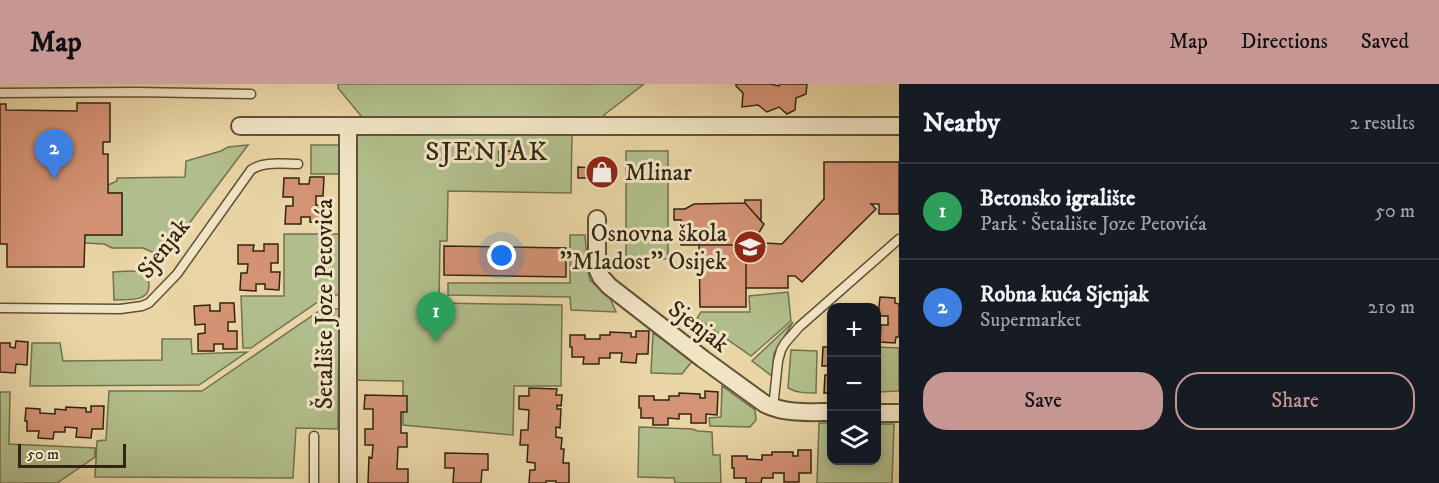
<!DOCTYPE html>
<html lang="en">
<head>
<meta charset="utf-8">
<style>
	body { margin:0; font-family:"IM FELL DW Pica",serif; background:#20242c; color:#f1f3f6 }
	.controls { position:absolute; right:18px; bottom:18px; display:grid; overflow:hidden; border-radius:12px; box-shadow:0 3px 9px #0003 }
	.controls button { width:54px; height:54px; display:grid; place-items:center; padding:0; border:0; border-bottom:2px solid #363941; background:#171b24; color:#f1f3f6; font:30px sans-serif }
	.scale { position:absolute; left:18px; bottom:15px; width:108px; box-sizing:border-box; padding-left:6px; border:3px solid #322512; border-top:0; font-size:16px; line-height:21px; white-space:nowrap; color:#322512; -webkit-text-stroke:4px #f1e4c4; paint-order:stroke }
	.you { position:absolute; left:502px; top:172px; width:21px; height:21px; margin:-15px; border:4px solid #fff; border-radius:50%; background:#1a73e8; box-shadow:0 0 0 9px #1a73e833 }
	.badge { display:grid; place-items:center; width:39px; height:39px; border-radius:50%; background:#c59692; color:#fff; font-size:20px; font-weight:700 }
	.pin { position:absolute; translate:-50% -50px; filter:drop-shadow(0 2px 3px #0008) }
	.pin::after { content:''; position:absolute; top:32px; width:21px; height:18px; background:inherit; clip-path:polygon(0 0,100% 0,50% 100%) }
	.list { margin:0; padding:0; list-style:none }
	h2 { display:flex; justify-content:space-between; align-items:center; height:78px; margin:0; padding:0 24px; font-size:26px }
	h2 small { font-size:20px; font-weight:400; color:#9ea1a6 }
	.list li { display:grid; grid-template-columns:39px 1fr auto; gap:18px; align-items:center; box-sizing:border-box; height:96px; padding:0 24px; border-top:2px solid #363941 }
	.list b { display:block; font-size:22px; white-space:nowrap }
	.list p { margin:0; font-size:20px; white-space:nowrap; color:#9ea1a6 }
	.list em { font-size:20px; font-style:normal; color:#9ea1a6 }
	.actions { display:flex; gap:12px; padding:18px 24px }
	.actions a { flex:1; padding:14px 0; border:2px solid #c59692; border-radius:24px; text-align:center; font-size:21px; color:#c59692 }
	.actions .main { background:#c59692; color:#111 }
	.icon { flex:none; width:33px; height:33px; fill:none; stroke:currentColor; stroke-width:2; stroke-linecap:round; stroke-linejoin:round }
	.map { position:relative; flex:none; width:899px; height:399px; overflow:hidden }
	header { display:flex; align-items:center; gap:36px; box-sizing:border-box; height:84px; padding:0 30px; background:#c59692; color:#111 }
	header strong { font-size:28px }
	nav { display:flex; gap:33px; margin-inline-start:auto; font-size:21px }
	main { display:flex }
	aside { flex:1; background:#171b24 }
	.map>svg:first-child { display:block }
</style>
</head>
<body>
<header>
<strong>Map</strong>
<nav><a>Map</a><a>Directions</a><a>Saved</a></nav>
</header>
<main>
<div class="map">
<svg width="899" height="399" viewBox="0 0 899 399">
	<rect width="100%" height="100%" fill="#e9d5a5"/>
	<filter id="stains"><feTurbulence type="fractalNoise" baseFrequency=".00333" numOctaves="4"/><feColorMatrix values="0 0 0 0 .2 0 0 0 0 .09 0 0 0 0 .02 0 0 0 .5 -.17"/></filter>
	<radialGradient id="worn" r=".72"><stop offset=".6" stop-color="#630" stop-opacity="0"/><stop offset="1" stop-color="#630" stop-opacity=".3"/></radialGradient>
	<path fill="#b1be8b" stroke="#72724e" stroke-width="1.5" d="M338,0H644L604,31L605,41L366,38L338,4Z
		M350,44L572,48L571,109L448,107L447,157H440L439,219L562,221L561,302H514L513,351L403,341V297L346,296Z
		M248,61L164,173L143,164H112L104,160L84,159L85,151H122V109H108V101L117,97V94L185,93L186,77L221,67L228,63Z
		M311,61H344V90H311Z
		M626,67H668V175H626Z
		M284,150H344V211H328L251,264H243L241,212H284Z
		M570,151H585L588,187L590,196L610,214L616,228L571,226L570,213L448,211V199H570Z
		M113,188C121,188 135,185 142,189C146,191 149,197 149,201C150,219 125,215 114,216Z
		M788,208L791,237L751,272L697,234L701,228H750L749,212Z
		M322,225H339L338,345L296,344L293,394L95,393L97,357L106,356L109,307H202Z
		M793,238L774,270L772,292L752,277Z
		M653,249L693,276L682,290L651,289Z
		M162,255H191L192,270L247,268L199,301L30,302L32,259H60L63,277L162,276Z
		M877,263L899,264V307L877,308Z
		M791,266L817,267L816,309C806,309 797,309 788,304Z
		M722,302L755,326L756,336L750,343L710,342L709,334L721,333Z
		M0,308H10L9,360L95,364V373L57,399H0Z
		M819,339H831L832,376H876L877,340H894L892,399H817Z
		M639,343L692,345L698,347L712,348L713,371H720L721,399H675L674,394L638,393Z"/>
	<path fill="#d49375" stroke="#322512" stroke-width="1.5" d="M736,0H770L779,2L780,0H807L806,10L796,14L795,26L787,30L779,23L767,28L758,21L742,23L743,9L736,2Z
		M77,19H110V58H103V70H108V109H122V151H85L84,183H7V160H0V20H6V26L77,27Z
		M499,67H514V78H499Z
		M824,78H899V130H879V120H871L876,125L802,198L795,192H788V204H746V161H681V136H674V125H685L694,120L745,119L764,140L757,152L764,159L782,160L824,115Z
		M594,81L611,82L610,96L593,95Z
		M578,83L590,84V94H578Z
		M310,93H324L323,112H316V121H325V139L310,138V133H301V140H285L286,122H293V113H283L284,94H299V100H309Z
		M745,116H761V137L745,119Z
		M264,160H278V179H271V188H280L279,206L265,205V200H256V207L240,206L241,189H247L248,180H238V161H254L253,167H264Z
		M699,161H746V223H700Z
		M444,162L566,164V193L444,191Z
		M880,213L895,214V219L899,220V253H896L895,259L880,258L881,241H888V232H878Z
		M220,219H234L235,238H228V247H237V265H223V260H214V267H198V250L205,249V240L195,241L194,222L210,221V227H220Z
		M636,247H649L648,270H637L636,279L621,278L622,269H610V274H599V280H583L584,273H572V263H570V251H585V255H600V251H610V248L631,249V253H636Z
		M16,257L28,258L27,281L16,280L15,289L0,288V259H10V263L15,264Z
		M823,263H832V282H822Z
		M825,291H832V309H824Z
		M529,304L557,305L556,311H562L561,322L557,321V325H561L560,344L556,343V353L562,354L561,365H564L563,379H569V399H556V397H546V399H529L530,386H535V379L527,378L528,361H520L521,346H528L529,326L519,325V312H529Z
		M705,307L718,308L717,331L706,330V339H691V330H679V335L668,334V341H653V334H641V324H639V312H654V316H669V312H679V309L700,310V314H705Z
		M365,311L407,312V328H401V349H407V363H398L397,385H408V399H368L369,373L372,374L373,361H365V345H373V325H364Z
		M91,322H104L103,345H92L91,354L76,353L77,344L65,343V348H54L53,355L38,354L39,347H27V337H25L26,324L40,325V329L55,330V325L66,326V323L86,324V328H91Z
		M798,366H811V389H799V398H784V389H773V394H762L761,399H746V394H734V384H732V372H747V375L762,376V371H772V368H793V372H798Z
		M445,369L488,370V386H482L481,399H453L454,384H445Z"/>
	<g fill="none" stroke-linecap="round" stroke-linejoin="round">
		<defs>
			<path id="lane" d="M0,9L136,8L251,10
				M0,224L120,225L142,222L149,219L177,190L251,86C263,77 283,80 298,80
				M773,324L778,277L781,266L785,259L799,243L899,155
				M314,399V352"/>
			<path id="street" d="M240,42H899
				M597,135V184L601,193L609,202L703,275L765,320C786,330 809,328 832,328
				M876,329H899
				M348,399V42"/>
		</defs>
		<use href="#lane" stroke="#605137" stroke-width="11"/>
		<use href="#street" stroke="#605137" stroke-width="20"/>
		<use href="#lane" stroke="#f1e4c4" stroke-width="8"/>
		<use href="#street" stroke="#f1e4c4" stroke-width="16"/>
	</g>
	<defs>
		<symbol id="shop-disc" viewBox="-11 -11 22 22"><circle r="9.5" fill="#8f2418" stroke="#f1e4c4"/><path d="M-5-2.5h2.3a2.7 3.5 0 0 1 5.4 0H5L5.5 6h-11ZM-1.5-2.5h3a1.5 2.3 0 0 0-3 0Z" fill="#fff"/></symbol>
		<symbol id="school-disc" viewBox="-11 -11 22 22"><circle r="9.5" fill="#8f2418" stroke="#f1e4c4"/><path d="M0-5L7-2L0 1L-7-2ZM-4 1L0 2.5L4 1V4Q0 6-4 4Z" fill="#fff"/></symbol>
	</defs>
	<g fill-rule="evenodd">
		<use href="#shop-disc" x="583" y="69" width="38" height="38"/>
		<use href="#school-disc" x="731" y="144" width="38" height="38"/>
	</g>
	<g text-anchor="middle" stroke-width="6" stroke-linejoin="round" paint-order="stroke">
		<g font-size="24" fill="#322512" stroke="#f1e4c4" text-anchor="start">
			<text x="625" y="96">Mlinar</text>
			<text x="727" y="157" text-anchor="end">Osnovna škola<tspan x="727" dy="28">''Mladost'' Osijek</tspan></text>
		</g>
		<g font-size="24" fill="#322512" stroke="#f1e4c4">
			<text transform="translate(163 164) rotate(-52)" y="8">Sjenjak</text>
			<text transform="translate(324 220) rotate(-90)" y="8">Šetalište Joze Petovića</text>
			<text transform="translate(699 242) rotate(37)" y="8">Sjenjak</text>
		</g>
		<g font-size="27" letter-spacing="1.5" fill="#322512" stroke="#f1e4c4">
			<text x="487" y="76">SJENJAK</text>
		</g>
	</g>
	<rect width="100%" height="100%" filter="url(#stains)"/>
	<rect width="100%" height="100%" fill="url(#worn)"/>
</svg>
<div class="controls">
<button>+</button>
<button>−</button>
<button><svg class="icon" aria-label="layers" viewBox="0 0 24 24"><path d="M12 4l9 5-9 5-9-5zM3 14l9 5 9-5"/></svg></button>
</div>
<div class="scale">50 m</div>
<div class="you"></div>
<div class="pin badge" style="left:436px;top:258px;background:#2e9e5b">1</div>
<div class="pin badge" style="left:54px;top:95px;background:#3f7fe0">2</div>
</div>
<aside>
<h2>Nearby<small>2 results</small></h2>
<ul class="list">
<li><span class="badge" style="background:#2e9e5b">1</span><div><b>Betonsko igralište</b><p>Park · Šetalište Joze Petovića</p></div><em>50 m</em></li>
<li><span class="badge" style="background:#3f7fe0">2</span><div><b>Robna kuća Sjenjak</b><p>Supermarket</p></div><em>210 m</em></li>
</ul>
<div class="actions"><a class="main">Save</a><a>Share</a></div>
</aside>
</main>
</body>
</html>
